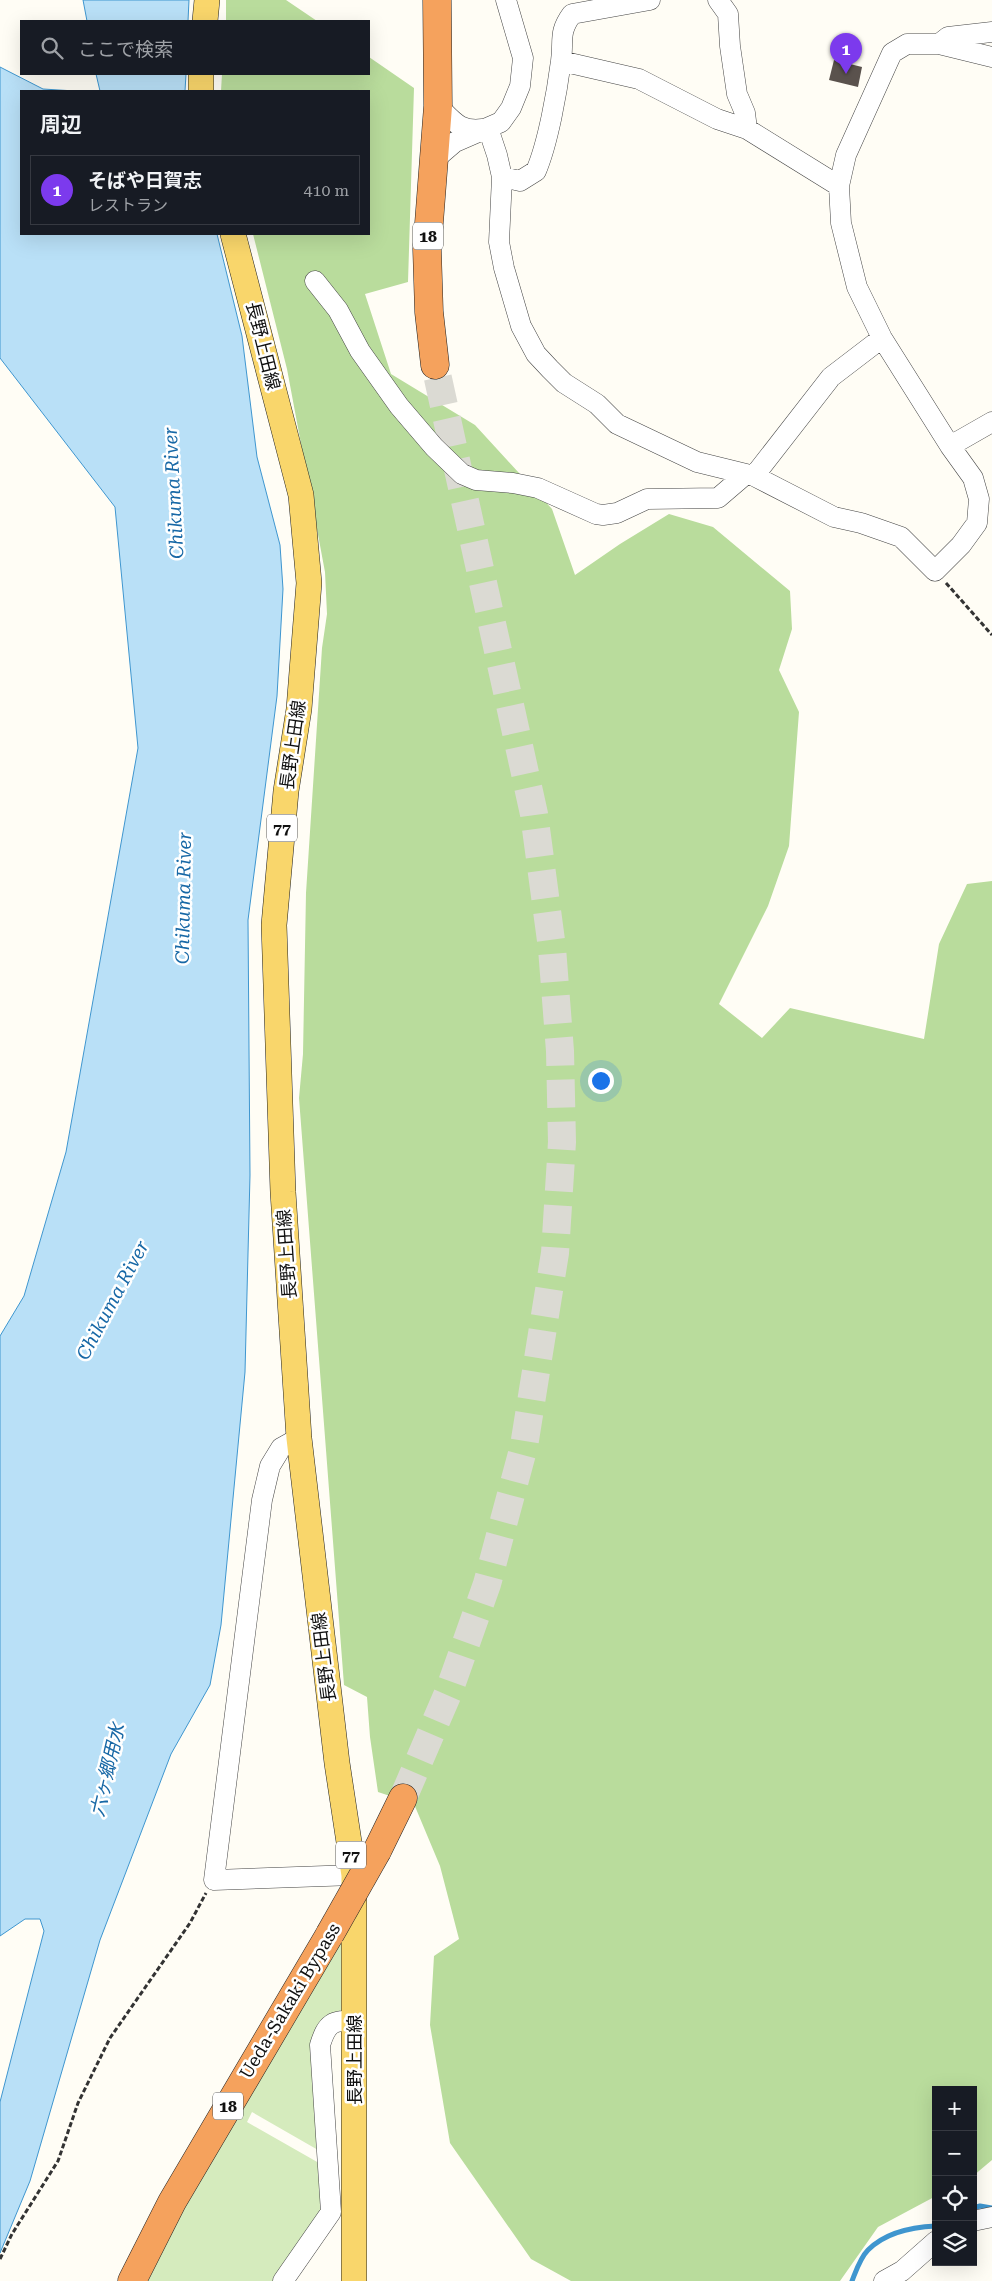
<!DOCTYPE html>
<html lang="ja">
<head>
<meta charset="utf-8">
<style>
	body { margin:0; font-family:"Roboto Serif","Noto Sans JP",serif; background:#242831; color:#f1f3f6 }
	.controls { position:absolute; right:15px; bottom:15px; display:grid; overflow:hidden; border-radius:0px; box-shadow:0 5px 20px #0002 }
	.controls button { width:45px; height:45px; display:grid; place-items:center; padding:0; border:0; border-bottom:1px solid #363941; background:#171b24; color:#f1f3f6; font:25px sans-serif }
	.you { position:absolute; left:600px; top:1080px; width:18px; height:18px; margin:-12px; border:4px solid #fff; border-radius:50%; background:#1a73e8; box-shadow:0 0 0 8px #1a73e833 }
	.badge { display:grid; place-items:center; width:32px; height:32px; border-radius:50%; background:#7c3aed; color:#fff; font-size:16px; font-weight:700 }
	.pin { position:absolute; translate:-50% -41px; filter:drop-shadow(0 1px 2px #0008) }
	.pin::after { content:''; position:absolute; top:26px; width:18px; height:15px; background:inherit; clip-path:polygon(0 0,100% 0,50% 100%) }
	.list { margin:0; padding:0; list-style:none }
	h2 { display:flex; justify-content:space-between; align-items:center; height:65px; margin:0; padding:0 20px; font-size:21px }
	h2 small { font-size:16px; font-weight:400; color:#9ea1a6 }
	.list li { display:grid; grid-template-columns:32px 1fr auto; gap:15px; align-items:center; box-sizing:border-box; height:70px; margin:0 10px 10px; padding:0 10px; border:1px solid #363941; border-radius:0px }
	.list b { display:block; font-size:19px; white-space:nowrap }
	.list p { margin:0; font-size:16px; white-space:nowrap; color:#9ea1a6 }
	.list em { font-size:16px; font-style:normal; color:#9ea1a6 }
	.icon { flex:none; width:28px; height:28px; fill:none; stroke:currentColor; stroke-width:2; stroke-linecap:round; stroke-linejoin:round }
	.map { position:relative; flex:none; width:992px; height:2281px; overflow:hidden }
	.search { position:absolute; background:#171b24; box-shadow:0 5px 20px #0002; left:20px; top:20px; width:350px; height:55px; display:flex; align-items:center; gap:12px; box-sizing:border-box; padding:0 18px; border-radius:0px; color:#9ea1a6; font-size:19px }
	.panel { position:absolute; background:#171b24; box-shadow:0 5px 20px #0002; left:20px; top:90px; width:350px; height:145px; border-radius:0px }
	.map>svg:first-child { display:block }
</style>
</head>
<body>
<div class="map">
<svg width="992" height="2281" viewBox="0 0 992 2281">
	<rect width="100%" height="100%" fill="#fffdf5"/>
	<path fill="#d5ebbd" d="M343,1937L344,2008L326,2020L325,2154L252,2112L247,2122L326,2167L327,2211L277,2281H147L190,2195Z"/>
	<path fill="#b9dc9c" d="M226,0H286L317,21H226Z
		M369,57L414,88L408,282L365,294L391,374L475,425L552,509L575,575L620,544L669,514L713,527L790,591L792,629L779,670L799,712L789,846L768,906L719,1004L762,1038L790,1008L924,1039L939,944L967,884L992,881V2160L973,2176V2090H936V2196L878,2227L840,2281H571L531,2259L450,2143L430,2025L434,1956L459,1939L440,1866L414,1804L378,1792L370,1737L367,1697L344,1685L299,1098L303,1054L306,893L322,648L327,614L325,572L287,369L253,234H369V91H221L222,74H369Z"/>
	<path fill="#b9e0f7" stroke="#3f96cf" d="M83,0H189L188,21H87Z
		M0,67L43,89L75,91H21V234H217L242,336L257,457L280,545L283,589L277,696L248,920L250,1175L245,1372L221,1625L210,1685L171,1754L100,1940L30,2181L0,2253V2102L44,1931L40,1919H25L0,1936V1336L24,1296L66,1152L138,748L115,507L0,358Z
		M96,74H186L185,91H100Z"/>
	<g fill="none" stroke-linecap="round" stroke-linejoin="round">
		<path stroke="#3f96cf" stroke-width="5" d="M973,2208L980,2206L992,2208
			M852,2281C856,2271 860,2258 868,2250C886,2232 912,2227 936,2226"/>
	</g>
	<path fill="#5a524d" d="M834,60L862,67L858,87L829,80Z"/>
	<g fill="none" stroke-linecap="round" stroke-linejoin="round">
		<path stroke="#dbdad3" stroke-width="28" stroke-dasharray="28 14" stroke-linecap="butt" d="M403,1798L449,1691L487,1584L524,1446L555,1253L562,1142L560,1051L552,948L534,814L435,365"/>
		<defs>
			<path id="minor" d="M718,0L728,14L730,46L737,94L745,113L747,129
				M939,44L948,37L992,32
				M561,61L639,79L717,119L747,129L839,186
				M438,106C454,122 460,132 483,129
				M488,128L497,155L502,177L499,242L504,268L521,326L536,354L550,369L564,383L597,404L617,424L697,462L754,476L834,517L861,523L901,537L935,571L961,545L977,523L979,499L973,478L950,446L882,338L857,287L841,223L839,186L846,155L892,53L907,44H939L992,57
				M434,160L455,142L501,122L511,108L520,86L523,58L506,0
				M502,177L520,181L536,171C548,143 557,92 561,61C564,40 558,33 572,14L650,0
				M315,281L338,310L360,351L399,406L434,447L462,474L476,480L513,483L538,488L596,514L603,515L617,513L647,499L718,498L746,474
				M950,446L992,422
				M754,476L831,377L882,338
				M299,1438L281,1448L270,1466L262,1500L214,1880L354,1875
				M973,2221L992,2217
				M283,2281L331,2212L320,2045C327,2023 332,2020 355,2021
				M884,2281L902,2271L936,2241"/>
			<path id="major" d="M205,21L207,0
				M201,91V74
				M233,234L301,495L309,583L299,709L286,791L274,925L283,1192L299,1438L337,1763L354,1875V2281"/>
			<path id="highway" d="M435,365L429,312L427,249L438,106L437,0
				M377,1851L403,1798
				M132,2281L172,2202L330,1934"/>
		</defs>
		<use href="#minor" stroke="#444" stroke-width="21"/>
		<use href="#major" stroke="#222" stroke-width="26"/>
		<use href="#highway" stroke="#222" stroke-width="29"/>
		<path stroke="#333" stroke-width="3" stroke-dasharray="5 2.5" stroke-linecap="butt" d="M946,583L992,635
			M0,2259L12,2234L58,2161L78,2103L110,2038L190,1923L206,1893"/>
		<use href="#minor" stroke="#fff" stroke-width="20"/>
		<use href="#major" stroke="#f9d66b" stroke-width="25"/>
		<use href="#highway" stroke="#f5a25d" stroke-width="28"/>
		<defs>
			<path id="highway-bridge" d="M330,1934L377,1851"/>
		</defs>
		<use href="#highway-bridge" stroke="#222" stroke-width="29" stroke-linecap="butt"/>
		<use href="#highway-bridge" stroke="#f5a25d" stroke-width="28"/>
	</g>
	<g text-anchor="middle" stroke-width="5" stroke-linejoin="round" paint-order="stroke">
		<g fill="#fff" stroke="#585858" stroke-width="1">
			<rect x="413" y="222.5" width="30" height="27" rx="4"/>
			<rect x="267" y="814.5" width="30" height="27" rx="4"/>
			<rect x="336" y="1841.5" width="30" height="27" rx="4"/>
			<rect x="213" y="2092.5" width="30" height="27" rx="4"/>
		</g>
		<g font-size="16" font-weight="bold" fill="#111">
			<text x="428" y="242">18</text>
			<text x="282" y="834">77</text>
			<text x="351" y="1861">77</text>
			<text x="228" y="2112">18</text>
		</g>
		<g font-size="18" fill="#111" stroke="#fff">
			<text transform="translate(263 346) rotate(76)" y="6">長野上田線</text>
			<text transform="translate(293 745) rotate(-82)" y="6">長野上田線</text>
			<text transform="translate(287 1254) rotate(-94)" y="6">長野上田線</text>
			<text transform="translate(324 1657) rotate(-97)" y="6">長野上田線</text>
			<text transform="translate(290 2001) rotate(-59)" y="6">Ueda-Sakaki Bypass</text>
			<text transform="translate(355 2060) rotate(-90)" y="6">長野上田線</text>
		</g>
		<g font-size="19" font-style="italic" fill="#1768a6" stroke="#fff">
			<text transform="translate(173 493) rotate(-93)" y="7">Chikuma River</text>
			<text transform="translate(183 898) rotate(-89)" y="7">Chikuma River</text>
			<text transform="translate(112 1300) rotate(-62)" y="7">Chikuma River</text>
			<text transform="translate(107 1770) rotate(-77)" y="7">六ヶ郷用水</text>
		</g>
	</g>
</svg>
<div class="controls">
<button>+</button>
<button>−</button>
<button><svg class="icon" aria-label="locate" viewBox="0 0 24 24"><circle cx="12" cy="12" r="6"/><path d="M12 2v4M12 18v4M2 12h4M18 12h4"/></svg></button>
<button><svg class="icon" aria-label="layers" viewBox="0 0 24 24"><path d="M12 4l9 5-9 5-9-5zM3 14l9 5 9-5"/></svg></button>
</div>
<div class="you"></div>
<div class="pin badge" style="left:846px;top:74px">1</div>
<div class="search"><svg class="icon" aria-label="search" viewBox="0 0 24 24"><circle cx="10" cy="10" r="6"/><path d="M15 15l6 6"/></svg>ここで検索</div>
<section class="panel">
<h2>周辺<small></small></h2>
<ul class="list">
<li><span class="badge">1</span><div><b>そばや日賀志</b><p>レストラン</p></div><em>410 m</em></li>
</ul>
</section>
</div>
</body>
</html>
